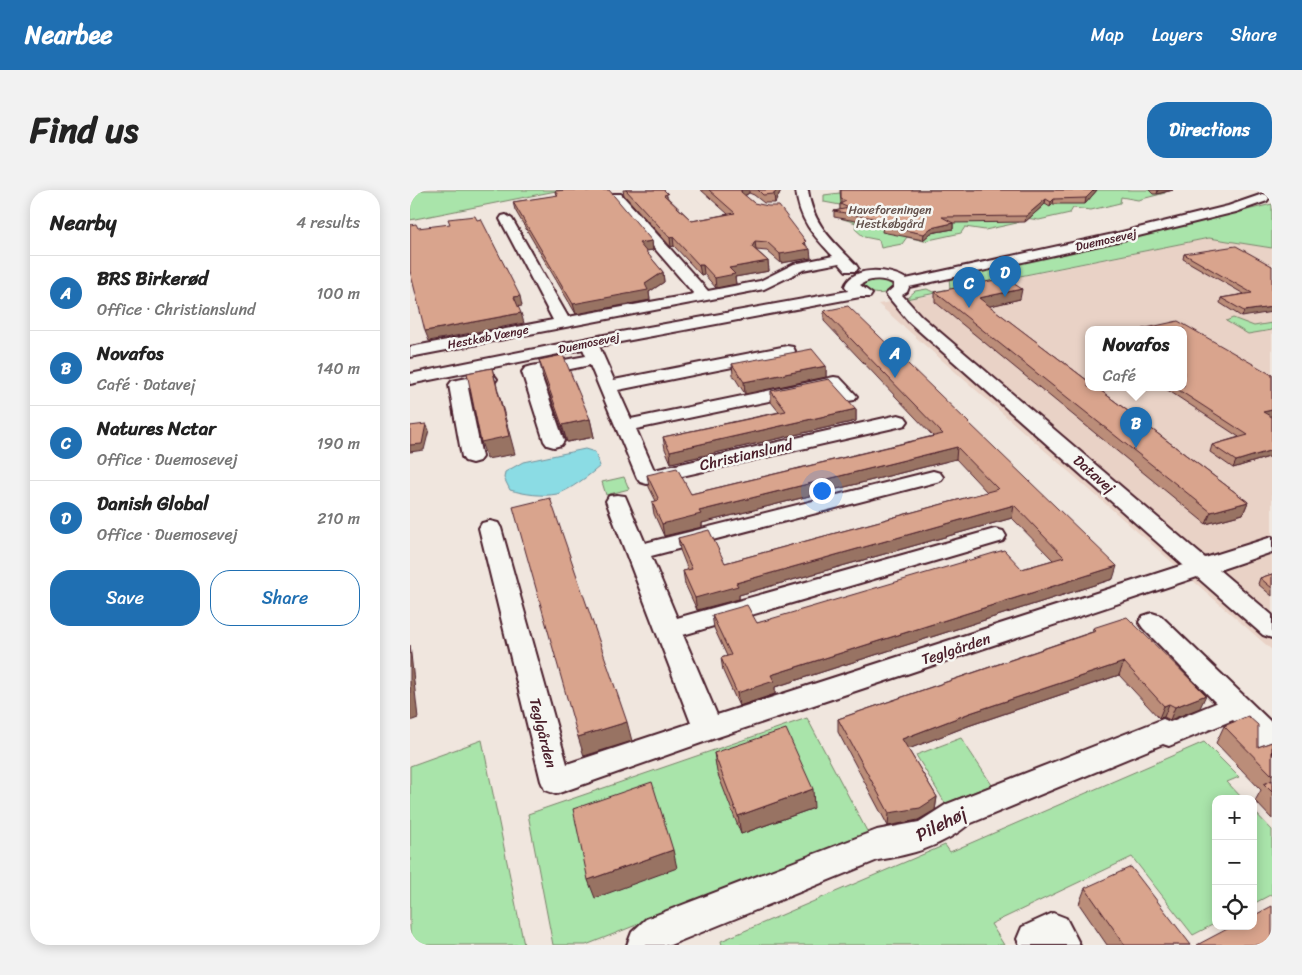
<!DOCTYPE html>
<html lang="en">
<head>
<meta charset="utf-8">
<style>
	body { margin:0; font-family:Sriracha,sans-serif; background:#f2f2f2; color:#222 }
	.controls { position:absolute; right:15px; bottom:15px; display:grid; overflow:hidden; border-radius:10px; box-shadow:0 2px 12px #0003 }
	.controls button { width:45px; height:45px; display:grid; place-items:center; padding:0; border:0; border-bottom:1px solid #e0e0e0; background:#fff; color:#222; font:25px sans-serif }
	.you { position:absolute; left:411px; top:300px; width:18px; height:18px; margin:-12px; border:4px solid #fff; border-radius:50%; background:#1a73e8; box-shadow:0 0 0 8px #1a73e833 }
	.badge { display:grid; place-items:center; width:32px; height:32px; border-radius:50%; background:#1f6fb2; color:#fff; font-size:16px; font-weight:700 }
	.pin { position:absolute; translate:-50% -41px; filter:drop-shadow(0 1px 2px #0008) }
	.pin::after { content:''; position:absolute; top:26px; width:18px; height:15px; background:inherit; clip-path:polygon(0 0,100% 0,50% 100%) }
	.popup { position:absolute; left:675px; top:136px; width:102px; height:65px; box-sizing:border-box; display:grid; place-content:center; border-radius:10px; background:#fff; filter:drop-shadow(0 1px 4px #0005); font-size:16px; white-space:nowrap; color:#767676 }
	.popup b { font-size:19px; color:#222 }
	.popup::after { content:''; position:absolute; left:50%; top:100%; margin-left:-10px; border:10px solid transparent; border-top-color:#fff }
	.list { margin:0; padding:0; list-style:none }
	h2 { display:flex; justify-content:space-between; align-items:center; height:65px; margin:0; padding:0 20px; font-size:21px }
	h2 small { font-size:16px; font-weight:400; color:#767676 }
	.list li { display:grid; grid-template-columns:32px 1fr auto; gap:15px; align-items:center; box-sizing:border-box; height:75px; padding:0 20px; border-top:1px solid #e0e0e0 }
	.list b { display:block; font-size:19px; white-space:nowrap }
	.list p { margin:0; font-size:16px; white-space:nowrap; color:#767676 }
	.list em { font-size:16px; font-style:normal; color:#767676 }
	.actions { display:flex; gap:10px; padding:15px 20px }
	.actions a { flex:1; padding:11px 0; border:1px solid #1f6fb2; border-radius:20px; text-align:center; font-size:18px; color:#1f6fb2 }
	.actions .main { background:#1f6fb2; color:#fff }
	.icon { flex:none; width:28px; height:28px; fill:none; stroke:currentColor; stroke-width:2; stroke-linecap:round; stroke-linejoin:round }
	.map { position:relative; flex:none; width:862px; height:755px; overflow:hidden; border-radius:20px }
	header { display:flex; align-items:center; gap:30px; box-sizing:border-box; height:70px; padding:0 25px; background:#1f6fb2; color:#fff }
	header strong { font-size:24px }
	nav { display:flex; gap:28px; margin-inline-start:auto; font-size:18px }
	.intro { display:flex; align-items:center; justify-content:space-between; box-sizing:border-box; height:120px; padding:0 30px }
	h1 { margin:0; font-size:35px }
	.button { padding:12px 22px; border-radius:20px; background:#1f6fb2; color:#fff; font-size:18px; font-weight:700 }
	main { display:flex; gap:30px; padding:0 30px }
	aside { flex:1; background:#fff; border-radius:20px; box-shadow:0 2px 12px #0003 }
	.map>svg:first-child { display:block }
</style>
</head>
<body>
<header>
<strong>Nearbee</strong>
<nav><a>Map</a><a>Layers</a><a>Share</a></nav>
</header>
<div class="intro"><h1>Find us</h1><a class="button">Directions</a></div>
<main>
<aside>
<h2>Nearby<small>4 results</small></h2>
<ul class="list">
<li><span class="badge">A</span><div><b>BRS Birkerød</b><p>Office · Christianslund</p></div><em>100 m</em></li>
<li><span class="badge">B</span><div><b>Novafos</b><p>Café · Datavej</p></div><em>140 m</em></li>
<li><span class="badge">C</span><div><b>Natures Nctar</b><p>Office · Duemosevej</p></div><em>190 m</em></li>
<li><span class="badge">D</span><div><b>Danish Global</b><p>Office · Duemosevej</p></div><em>210 m</em></li>
</ul>
<div class="actions"><a class="main">Save</a><a>Share</a></div>
</aside>
<div class="map">
<svg width="862" height="755" viewBox="0 0 862 755">
	<rect width="100%" height="100%" fill="#f0e6de"/>
	<filter id="ink" filterUnits="userSpaceOnUse"><feTurbulence type="fractalNoise" baseFrequency=".02" numOctaves="2"/><feDisplacementMap in="SourceGraphic" scale="10" xChannelSelector="R" yChannelSelector="G"/><feConvolveMatrix kernelMatrix="1 2 1 2 8 2 1 2 1" color-interpolation-filters="sRGB"/></filter>
	<g filter="url(#ink)">
		<path fill="#e9d2c6" fill-rule="evenodd" d="M799,48L862,58V460L468,114L523,105ZM678,139H774V197H678Z"/>
		<path fill="#a9e4aa" stroke="#7a826a" d="M0,0H151L0,30Z
			M453,0H753L755,3L728,10L711,7L710,13L681,20L663,18L660,23L629,30L609,27L607,33L575,40L555,37L551,43L514,51L497,47L492,54L471,58L469,50L454,47L445,39L446,33L430,28V15L414,12V5Z
			M862,14V58L799,48L496,109L505,101L517,99L523,102L540,99L539,87L716,49Z
			M466,90L479,92L484,98C473,107 461,104 450,97L453,93Z
			M823,128L844,136L862,133V140L838,144L816,131Z
			M214,287L219,299L196,305L192,292Z
			M397,528L458,643L176,755H143L118,624Z
			M551,548L582,595L535,613L506,565Z
			M72,550L114,755H0V576Z
			M794,552L829,587L817,592L833,609H806V733L783,745L722,667L581,734L594,755H312L311,751L535,655L540,662Z
			M843,620L862,640V704L843,714Z"/>
		<path fill="#8bdce4" stroke="#71909a" d="M175,259L185,262L190,276C180,285 160,300 147,304C132,307 114,304 100,300L94,288L95,282L113,272Z"/>
		<g fill="none" stroke-linecap="round" stroke-linejoin="round">
			<defs>
				<path id="minor" d="M386,0H398C402,34 423,51 446,75L448,78L446,81H436L429,73L393,80L354,99L0,167V157L143,130L90,29L92,26L96,25L102,29L158,127L284,104L203,10L201,7L203,4H211L298,101L350,91L384,74L423,66C403,45 389,30 386,0Z
					M853,4L857,5L859,8L857,11L826,22L708,51L499,97L497,102L492,105L511,126L795,368L862,347V362L809,380L862,425V448L853,445L787,387L308,547L146,604L135,600L131,591L69,338L72,333L80,331L88,333L91,338L157,574L281,533L196,311L199,306L207,305L215,306L235,353L523,281L530,283L533,287L530,291L241,366L267,428L585,339L593,341L596,346L593,351L273,445L307,525L773,375L499,132L476,104L484,97L483,93C472,88 460,88 450,95L462,104L460,107H450L189,156L204,190L377,156L383,157L385,161L383,165L377,166L208,200L221,229L424,187L430,188L447,206L444,210C432,213 428,206 420,198L226,239L244,280L488,225L495,227L498,231L495,235L488,237L237,294L230,292L227,288L180,175L131,185L154,251L151,255L144,257L137,255L134,251L112,182L115,178L122,176L176,166L173,159L0,194V184L194,145L438,101L435,96C443,75 480,79 496,89L708,43L818,16Z
					M78,184L84,185L87,189L84,193L58,198L72,267L69,271L62,273L55,271L52,267L39,195L42,191Z
					M742,423L751,426L862,533V563L852,559L823,530L759,556L753,554L559,634C533,656 501,665 468,670L260,755H217L222,742L236,729L467,640L509,632L537,614L743,533L753,529L760,532L806,513L733,438L729,432L733,426Z
					M643,723L656,728L670,755H610L607,749L612,737Z"/>
			</defs>
			<use href="#minor" stroke="#4a1f2b" stroke-width="4"/>
			<use href="#minor" fill="#f6f6f2" fill-rule="evenodd"/>
		</g>
		<path fill="#bb8d79" stroke="#4a1f2b" d="M213,0H254L258,8L282,31L318,24L291,0H371L365,13H354L344,5L339,3L335,6L344,13L395,50L396,55L401,68L371,73L357,61L346,60L358,71L359,81L325,87L326,94L306,98L294,84L291,85L264,56L261,57L214,5Z
			M430,0H687L675,14H643L640,17L635,14L615,32L542,33H543V39L521,43L513,50L472,42L473,36L424,27V21L430,20V14L431,13Z
			M739,0H763L747,4H743Z
			M145,1H176L242,51L243,60L235,61L253,82L254,92L239,102L240,110L166,124L105,20L103,12L146,6Z
			M774,64L862,76L832,127L810,113L811,108L834,104L773,69Z
			M525,102L610,109L579,116L838,312L833,324L796,334L525,112Z
			M414,121L703,389L365,497V504L329,516L313,481L311,468L317,466L304,438L302,425L347,433L612,379L643,370L602,328L329,405V409L287,420L275,394L273,381L278,380L270,360L268,348L315,373L577,302L546,269L292,333V337L254,346L244,324L242,312L246,311L239,297L237,285L281,304L523,246L414,131Z
			M129,170L180,229L184,247L157,252L133,186Z
			M322,174L416,176V187L335,204L323,185Z
			M862,185V226H860L862,227V266L823,278L800,262L802,255L829,247L753,197H774Z
			M361,201L446,219V231L261,273L255,259L253,247L369,222L361,212Z
			M862,384V406L848,394L850,388Z
			M683,438L790,518L760,530L754,527L749,528L709,485L558,536L498,559L527,607L525,620L508,630L478,636L428,542V529L682,442Z
			M814,536L848,557L862,552V629L845,611L851,600L806,553Z
			M304,563L404,618L331,644L307,582Z
			M675,698L781,755H697L669,714Z"/>
		<path fill="#987363" stroke="#4a1f2b" d="M331,0H339V3L332,7V10Z
			M367,0H371L365,13L364,4Z
			M684,0H687L675,14L676,8Z
			M748,0H763L747,4Z
			M636,9L635,14L615,32L616,26Z
			M644,9L643,14L640,17L641,12Z
			M543,33V39L521,43L513,50L514,44L521,38Z
			M263,47L264,56L261,57L260,48Z
			M394,50H395L396,60L400,59L401,68L371,73L370,64Z
			M242,51L243,60L230,62L229,53Z
			M345,51L346,60L342,66V57Z
			M358,71L359,81L325,87L326,94L306,98L305,88L319,78Z
			M289,75H293L294,84L291,85Z
			M253,82L254,92L239,102L240,110L166,124L163,114L235,94Z
			M612,99L610,109L568,119L569,108Z
			M110,106L112,116L106,117L104,107Z
			M862,117V122L832,127L834,121Z
			M111,123L114,133L19,151L15,141Z
			M416,176V187L335,204L334,192Z
			M82,178L105,264L77,269L71,252Z
			M446,219V231L261,273L260,261Z
			M862,220V226L851,229L853,222Z
			M180,229L184,247L157,252L152,235Z
			M16,234L19,240L14,260L0,262V255Z
			M547,257L546,269L292,333V337L254,346L252,334L289,321Z
			M862,260V266L823,278L826,271Z
			M838,312L833,324L796,334L801,322Z
			M604,315L602,328L329,405V409L287,420L285,408L326,393Z
			M707,376L703,389L365,497V504L329,516L327,503L361,485Z
			M0,455L8,528L0,531Z
			M714,472L709,485L558,536L491,562L492,549L560,523Z
			M796,505L790,518L760,530L765,517Z
			M759,514L754,527L749,528L754,516Z
			M217,532L222,551L174,566L168,547Z
			M403,599L404,618L331,644L328,626Z
			M527,607L525,620L508,630L478,636L479,623Z
			M263,660L267,678L185,708L178,690Z"/>
		<path fill="#d9a48d" stroke="#4a1f2b" d="M156,0H175L176,1L186,0H199L242,51L229,53L253,82L235,94L238,100L163,114L103,12L148,5L145,1Z
			M216,0H254L258,4L254,5L282,31L325,23L299,0H331V2L344,13L358,16H369L395,50H394L396,52L393,53L400,59L370,64L357,52L345,51L342,57L358,71L319,78L325,84L305,88L293,75H289L263,47L260,48Z
			M348,0H367L364,4L353,5Z
			M431,0H684L676,8L644,9L641,12L636,9L616,26L532,27L543,33L521,38L514,44L473,36L480,31L424,21L439,18L430,14L436,11L431,9Z
			M65,26L67,30L71,29L110,106L104,107L111,123L15,141L0,81V35L6,34L8,38L40,34L38,29Z
			M826,56L862,76V117L834,121L811,108L842,103L774,64Z
			M595,88L612,99L569,108L678,191V197H686L838,312L801,322L525,102Z
			M438,116L707,376L361,485L364,491L327,503L311,468L321,465L302,425L337,415L347,433L594,360L612,379L654,367L604,315L326,393L328,396L285,408L273,381L282,379L268,348L299,340L315,373L588,299L547,257L289,321L291,324L252,334L242,312L249,310L237,285L267,278L281,304L533,244L414,121Z
			M768,131L862,185V220L853,222L862,227V260L826,271L802,255L838,245L764,197H774V139H732Z
			M402,159L416,176L334,192L322,174Z
			M153,165L180,229L152,235L129,170Z
			M82,178L99,246L71,252L57,183Z
			M419,189L446,219L260,261L253,247L376,221L361,201Z
			M16,234L12,254L0,255V236Z
			M140,308L217,532L168,547L103,317Z
			M862,384V398L850,388Z
			M717,427L796,505L765,517L759,514L754,516L714,472L560,523L492,549L527,607L510,618L479,623L428,529L686,441L683,438Z
			M838,526L848,535V557L862,552V585L814,536Z
			M376,539L403,599L328,626L304,563Z
			M862,590V602L854,594Z
			M242,592L263,660L178,690L163,619Z
			M721,677L781,755H715L675,698Z
			M862,716V755H787L823,736H843V726Z"/>
	</g>
	<g text-anchor="middle" stroke-width="5" stroke-linejoin="round" paint-order="stroke">
		<g font-size="12" fill="#62504b" stroke="#f6f6f2">
			<text x="480" y="24">Haveforeningen<tspan x="480" dy="14">Hestkøbgård</tspan></text>
		</g>
		<g font-size="12" fill="#4a1f2b" stroke="#f6f6f2">
			<text transform="translate(696 50) rotate(-13)" y="4">Duemosevej</text>
			<text transform="translate(78 147) rotate(-11)" y="4">Hestkøb Vænge</text>
			<text transform="translate(179 153) rotate(-12)" y="4">Duemosevej</text>
		</g>
		<g font-size="15" fill="#4a1f2b" stroke="#f6f6f2">
			<text transform="translate(336 265) rotate(-13)" y="5">Christianslund</text>
			<text transform="translate(684 284) rotate(41)" y="5">Datavej</text>
			<text transform="translate(546 459) rotate(-18)" y="5">Teglgården</text>
			<text transform="translate(133 543) rotate(76)" y="5">Teglgården</text>
		</g>
		<g font-size="18" fill="#4a1f2b" stroke="#f6f6f2">
			<text transform="translate(531 634) rotate(-27)" y="6">Pilehøj</text>
		</g>
	</g>
</svg>
<div class="controls">
<button>+</button>
<button>−</button>
<button><svg class="icon" aria-label="locate" viewBox="0 0 24 24"><circle cx="12" cy="12" r="6"/><path d="M12 2v4M12 18v4M2 12h4M18 12h4"/></svg></button>
</div>
<div class="you"></div>
<div class="pin badge" style="left:485px;top:188px">A</div>
<div class="pin badge" style="left:726px;top:258px">B</div>
<div class="popup"><b>Novafos</b>Café</div>
<div class="pin badge" style="left:559px;top:118px">C</div>
<div class="pin badge" style="left:595px;top:107px">D</div>
</div>
</main>
</body>
</html>
